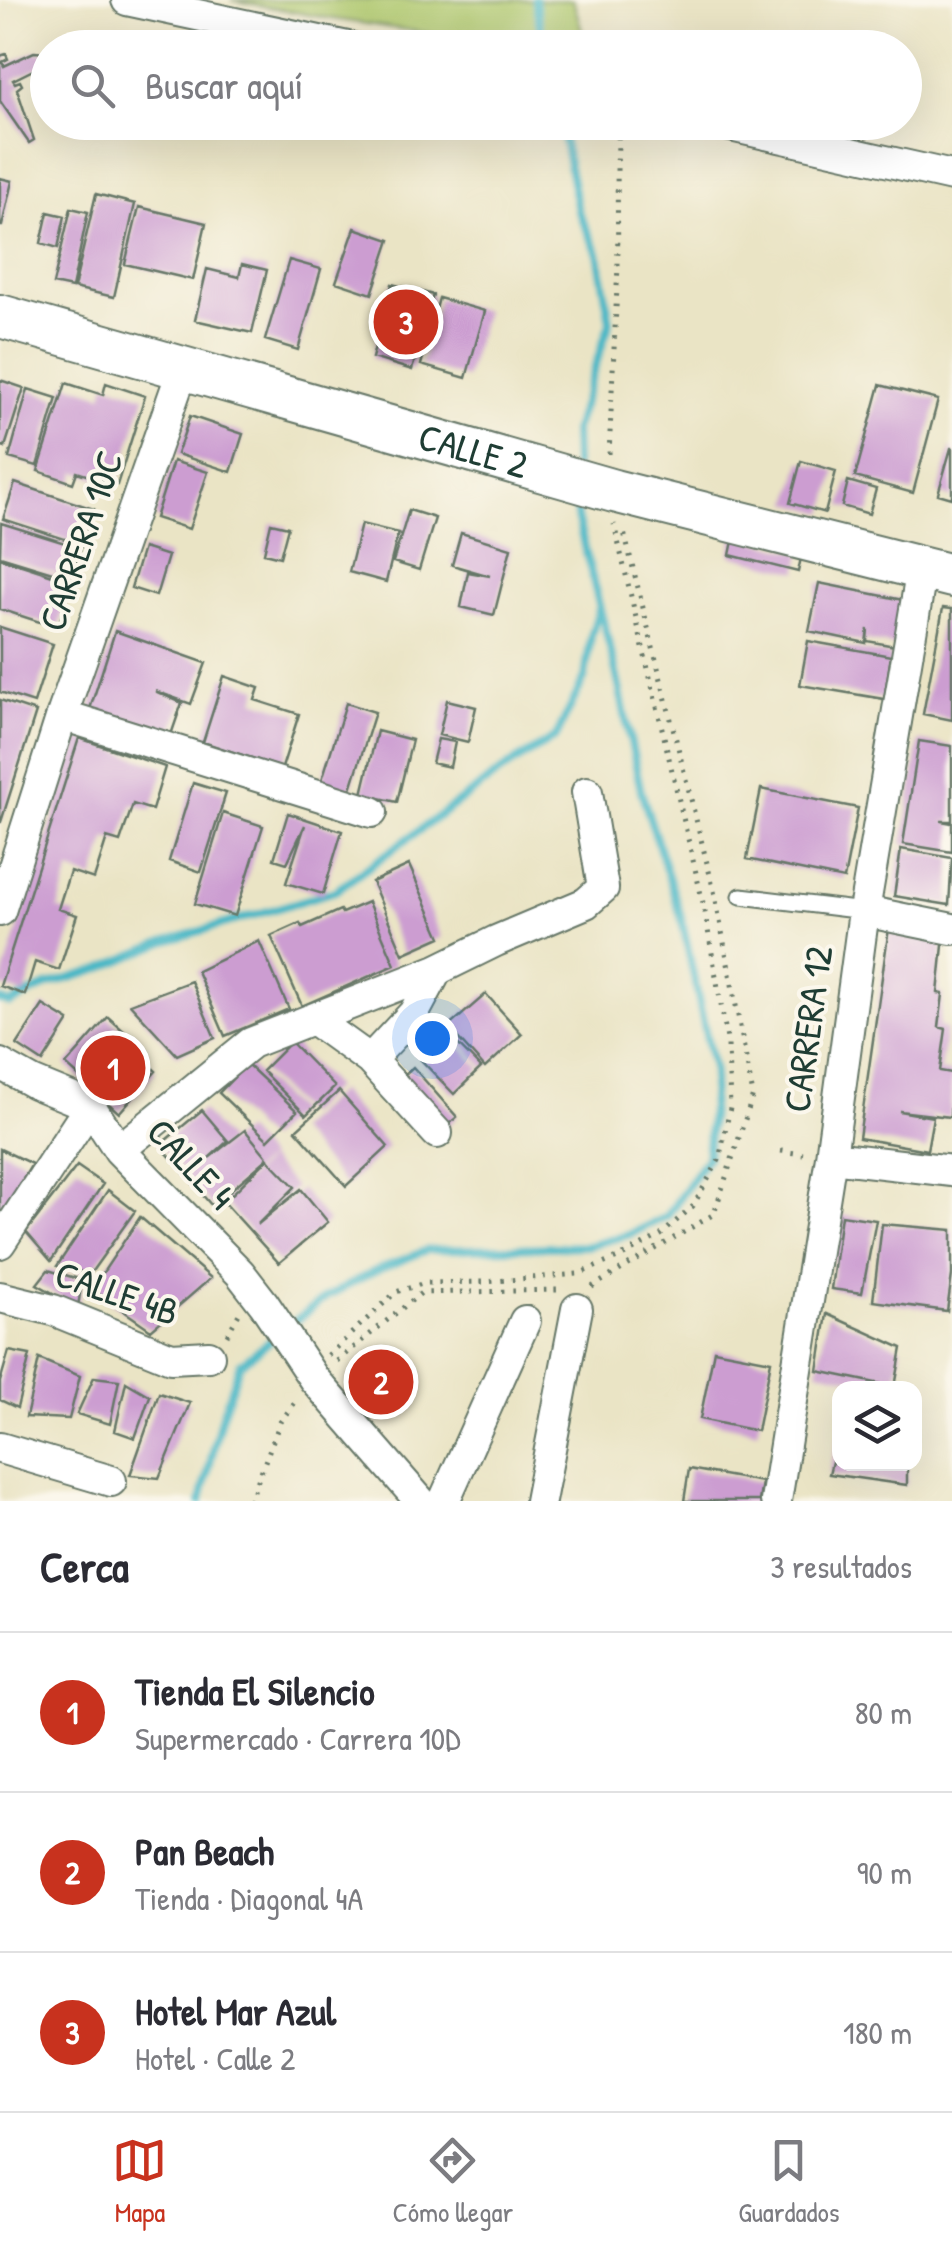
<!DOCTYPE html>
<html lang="es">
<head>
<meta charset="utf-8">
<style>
	body { margin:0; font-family:"Patrick Hand",sans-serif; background:#f2f2f3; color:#2b2b33 }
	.controls { position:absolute; right:30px; bottom:30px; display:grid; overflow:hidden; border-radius:20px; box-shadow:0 10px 40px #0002 }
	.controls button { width:90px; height:90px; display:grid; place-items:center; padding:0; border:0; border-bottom:2px solid #e1e1e2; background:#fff; color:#2b2b33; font:50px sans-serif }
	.you { position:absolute; left:432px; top:1038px; width:35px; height:35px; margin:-25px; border:8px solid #fff; border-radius:50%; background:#1a73e8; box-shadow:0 0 0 15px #1a73e833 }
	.badge { display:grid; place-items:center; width:65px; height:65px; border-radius:50%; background:#c8321e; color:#fff; font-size:32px; font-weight:700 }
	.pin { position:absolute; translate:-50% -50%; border:5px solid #fff; box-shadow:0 2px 10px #0006 }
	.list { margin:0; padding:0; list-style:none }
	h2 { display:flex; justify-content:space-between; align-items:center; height:130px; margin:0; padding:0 40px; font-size:42px }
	h2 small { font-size:32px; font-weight:400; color:#7c7c81 }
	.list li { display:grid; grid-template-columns:65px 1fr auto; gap:30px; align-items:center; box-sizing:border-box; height:160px; padding:0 40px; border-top:2px solid #e1e1e2 }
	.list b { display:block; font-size:38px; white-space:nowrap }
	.list p { margin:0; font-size:32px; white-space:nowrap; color:#7c7c81 }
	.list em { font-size:32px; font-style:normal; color:#7c7c81 }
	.icon { flex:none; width:55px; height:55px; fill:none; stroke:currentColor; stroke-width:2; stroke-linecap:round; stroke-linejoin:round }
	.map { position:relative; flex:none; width:952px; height:1501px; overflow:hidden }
	.search { position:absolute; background:#fff; box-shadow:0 10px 40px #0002; left:30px; right:30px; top:30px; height:110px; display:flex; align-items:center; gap:25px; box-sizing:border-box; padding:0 35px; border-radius:55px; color:#7c7c81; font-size:38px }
	.sheet { height:610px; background:#fff }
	nav { display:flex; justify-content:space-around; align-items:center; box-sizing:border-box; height:140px; border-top:2px solid #e1e1e2; background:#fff; font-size:28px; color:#7c7c81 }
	nav a { display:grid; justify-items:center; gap:5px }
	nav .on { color:#c8321e }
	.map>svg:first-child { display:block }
</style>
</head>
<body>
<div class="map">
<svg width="952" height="1501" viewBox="0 0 952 1501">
	<rect width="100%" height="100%" fill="#fbf7ec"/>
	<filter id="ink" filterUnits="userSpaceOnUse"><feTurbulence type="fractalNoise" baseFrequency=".01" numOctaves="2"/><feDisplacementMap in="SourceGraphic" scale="20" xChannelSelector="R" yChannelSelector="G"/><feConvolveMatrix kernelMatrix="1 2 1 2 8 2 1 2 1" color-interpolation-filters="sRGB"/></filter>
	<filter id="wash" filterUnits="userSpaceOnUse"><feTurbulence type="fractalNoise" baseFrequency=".0048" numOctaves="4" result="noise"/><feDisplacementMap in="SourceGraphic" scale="40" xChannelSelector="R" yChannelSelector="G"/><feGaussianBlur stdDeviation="2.25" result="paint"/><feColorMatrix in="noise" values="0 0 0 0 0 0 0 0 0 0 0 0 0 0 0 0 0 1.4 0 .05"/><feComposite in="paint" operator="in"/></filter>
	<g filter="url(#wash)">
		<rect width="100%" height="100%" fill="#eae4c5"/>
		<path fill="#afc86d" stroke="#678250" stroke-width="2.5" d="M231,0H573L587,47L524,48L499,44L326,18Z"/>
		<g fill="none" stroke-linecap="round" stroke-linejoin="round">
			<path stroke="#4bb8c6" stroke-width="8" d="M535,0L544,48
				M560,122L578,211L598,253L610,322L574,430L575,465
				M0,1000L10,1004L48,985L101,969L164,942L335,891L510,765L556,737L585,677L591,636L599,609
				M289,1326L326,1297L375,1271L427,1250L587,1246L628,1235L667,1216L707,1157L714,1073L681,916L641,791L616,672L577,517L576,494
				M201,1501L221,1418L240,1364L278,1335"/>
		</g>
		<g id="blocks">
			<path fill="#cc9dd1" d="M34,52L48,53L47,59L41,66L13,80L15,83L20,81L22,85L17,89L34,140L29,143L0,101V56L6,54L8,59L2,62L4,66Z
				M0,178L12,181L2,226H0Z
				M96,194L135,204L114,297L74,288Z
				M139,207L206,223L193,280L125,264Z
				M71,208L88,212L72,288L53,284Z
				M48,212L65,216L58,248L41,243Z
				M355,228L390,240L372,294L336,282Z
				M289,260L321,269L298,350L265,340Z
				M242,264L267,270L252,333L195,320L207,269L239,277Z
				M392,284L433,295L412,370L372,358Z
				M439,298L485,311L466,378L421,365Z
				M0,380L24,388L5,447L0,445Z
				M66,383L103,395L106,383L145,396L117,485L77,472L73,483L38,471Z
				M880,385L938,400L913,493L855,477Z
				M28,389L57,398L37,466L9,458Z
				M190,416L243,434L231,472L177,454Z
				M951,448H952V498L938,494Z
				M173,461L208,472L189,529L155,518Z
				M801,461L836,471L825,513L790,503Z
				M848,481L876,489L869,514L842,506Z
				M15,483L94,509L83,545L3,519Z
				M409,510L435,518L419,570L393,562Z
				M1,523L81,548L72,578L0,556Z
				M271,523L288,527L280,557L264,553Z
				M361,524L398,533L386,582L349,572Z
				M461,533L511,548L494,615L461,607L468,572L490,576L452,565Z
				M734,536L802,553L798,572L730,555Z
				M143,548L168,556L156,596L131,588Z
				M0,558L71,581L58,628L0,609Z
				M819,583L903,600L895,646L867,641L868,629L866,643L809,631Z
				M943,608L952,609V720L923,714Z
				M0,627L53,644L34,703L0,692Z
				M115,631L206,663L191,704L155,691L182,703L171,735L90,709Z
				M808,641L891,656L884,699L800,685Z
				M224,676L259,688L255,700L299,714L282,768L203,742Z
				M0,700L36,712L1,822H0Z
				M447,700L476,707L468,742L439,735Z
				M346,703L375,712L350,792L321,783Z
				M377,731L412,740L397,802L362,794Z
				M79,738L165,767L152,810L133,804L120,842L107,838L94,879L70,871L58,909L77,915L59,970L35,962L25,995L0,986Z
				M438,739L455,742L450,767L432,763Z
				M919,741L952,746V821H941L952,823V852L903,844Z
				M193,783L226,793L201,872L169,861Z
				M761,789L858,808L844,879L747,859Z
				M223,813L263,826L235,916L195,904Z
				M288,813L342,831L323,894L286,883L305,825L287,863L274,859Z
				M901,849L952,858L949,905L894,896Z
				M409,865L441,937L403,954L372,882Z
				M368,902L395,965L302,1006L271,936L300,923L302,927L340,910L342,913Z
				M889,928L944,936L938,993L943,994L939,1027L946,1029L940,1071L952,1073L950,1117L899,1111L933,1117L927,1150L859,1138Z
				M259,941L289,1009L225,1036L197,971Z
				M191,981L215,1038L177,1055L130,1004Z
				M486,994L522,1034L485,1068L448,1027Z
				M43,1005L69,1021L43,1062L17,1045Z
				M108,1017L135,1041L129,1047L156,1071L119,1113L66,1065Z
				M448,1034L481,1068L454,1094L421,1060Z
				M291,1042L335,1087L306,1115L262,1071Z
				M247,1064L297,1111L268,1140L219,1093Z
				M413,1067L457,1117L439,1133L394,1084Z
				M339,1091L388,1147L346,1186L296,1130Z
				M202,1110L228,1141L209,1158L245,1130L268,1158L212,1206L160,1145Z
				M0,1149L32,1164L0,1218Z
				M268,1159L295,1187L257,1225L301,1189L328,1222L279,1263L224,1202Z
				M77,1166L103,1184L51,1261L26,1232Z
				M108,1190L135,1211L90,1274L57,1266Z
				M841,1215L876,1220L862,1293L831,1289Z
				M140,1217L211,1278L151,1330L92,1289Z
				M882,1224L952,1230V1275L947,1311L873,1301Z
				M48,1270L82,1280L78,1307L37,1284Z
				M827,1314L902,1348L895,1387L818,1371Z
				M714,1350L771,1361L757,1431L700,1419Z
				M9,1351L30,1355L17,1408L0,1400V1382Z
				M39,1359L80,1376L69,1419L26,1417Z
				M94,1377L119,1380L110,1424L77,1414Z
				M126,1382L150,1396L135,1438L115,1431Z
				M159,1393L190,1403L159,1478L130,1475Z
				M838,1437L840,1464H907V1485L829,1474Z
				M689,1469L762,1482L759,1501H684Z"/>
		</g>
	</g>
	<g filter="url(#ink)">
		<use href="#blocks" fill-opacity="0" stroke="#667767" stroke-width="2.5"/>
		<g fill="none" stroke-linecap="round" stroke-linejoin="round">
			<defs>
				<path id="lane" d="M741,896L864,911"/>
				<path id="street" d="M127,0L352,48
					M713,122L952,176
					M62,715L372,812
					M0,911L62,715L183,369
					M864,911L952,929
					M313,1019L370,1060L437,1133
					M370,1060L414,1013L437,970
					M0,1064L34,1083L90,1106L119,1150L240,1273L264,1304L314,1379L420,1501
					M119,1150L251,1043L437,970L496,941L586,903L603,888L587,792
					M831,1157L952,1171
					M0,1243L90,1106
					M0,1297L53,1310L171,1358L209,1356
					M0,1448L111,1481
					M444,1501L525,1321
					M540,1501L577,1309
					M776,1501L831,1157L864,911L922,568"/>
				<g id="secondary">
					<path id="s1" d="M0,316L614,491L952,576"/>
				</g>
			</defs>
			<use href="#lane" stroke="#667767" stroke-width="19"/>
			<use href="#street" stroke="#667767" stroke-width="34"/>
			<use href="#secondary" stroke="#667767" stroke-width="46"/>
			<path stroke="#667767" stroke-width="5" stroke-dasharray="2.5 8" stroke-linecap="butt" d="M609,454L618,266L617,166L619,122
				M781,1151L803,1154
				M592,1287L714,1214L753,1095L715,895L623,528
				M227,1335L239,1314
				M328,1355L396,1292L425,1283L484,1282L578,1274L620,1257L661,1235L693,1206L719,1160L730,1108L728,1045L704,907L614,524
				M337,1361L421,1293L557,1290
				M250,1501L280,1422L297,1400"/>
			<use href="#lane" stroke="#fff" stroke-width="15"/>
			<use href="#street" stroke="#fff" stroke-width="30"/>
			<use href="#secondary" stroke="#fff" stroke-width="42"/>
		</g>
	</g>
	<g text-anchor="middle" stroke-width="8" stroke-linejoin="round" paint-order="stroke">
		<g font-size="38" fill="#1f3d34" stroke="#fbf7ec">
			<text dy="13" stroke="none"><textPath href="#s1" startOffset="492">CALLE 2</textPath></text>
			<text transform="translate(81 541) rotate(-71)" y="13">CARRERA 10C</text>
			<text transform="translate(808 1029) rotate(-82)" y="13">CARRERA 12</text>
			<text transform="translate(191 1164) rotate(47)" y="13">CALLE 4</text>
			<text transform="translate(117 1293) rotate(19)" y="13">CALLE 4B</text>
		</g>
	</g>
</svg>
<div class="controls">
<button><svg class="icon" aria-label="layers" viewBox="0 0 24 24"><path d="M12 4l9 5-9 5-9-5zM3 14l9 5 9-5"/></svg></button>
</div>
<div class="you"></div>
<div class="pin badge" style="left:113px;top:1068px">1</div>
<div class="pin badge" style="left:381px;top:1382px">2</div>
<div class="pin badge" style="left:406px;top:322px">3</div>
<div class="search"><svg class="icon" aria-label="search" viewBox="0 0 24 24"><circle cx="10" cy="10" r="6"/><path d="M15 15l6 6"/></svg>Buscar aquí</div>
</div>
<section class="sheet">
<h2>Cerca<small>3 resultados</small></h2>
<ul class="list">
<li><span class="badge">1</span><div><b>Tienda El Silencio</b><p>Supermercado · Carrera 10D</p></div><em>80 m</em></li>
<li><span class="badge">2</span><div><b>Pan Beach</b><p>Tienda · Diagonal 4A</p></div><em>90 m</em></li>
<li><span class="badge">3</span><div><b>Hotel Mar Azul</b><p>Hotel · Calle 2</p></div><em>180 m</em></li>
</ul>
</section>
<nav>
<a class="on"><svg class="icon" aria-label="map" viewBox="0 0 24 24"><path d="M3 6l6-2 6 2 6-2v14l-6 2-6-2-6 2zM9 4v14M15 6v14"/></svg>Mapa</a>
<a><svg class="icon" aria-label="directions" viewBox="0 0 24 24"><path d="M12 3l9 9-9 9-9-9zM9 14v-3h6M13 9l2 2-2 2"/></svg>Cómo llegar</a>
<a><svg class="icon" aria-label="saved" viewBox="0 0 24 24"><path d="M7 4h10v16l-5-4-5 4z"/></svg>Guardados</a>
</nav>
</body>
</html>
